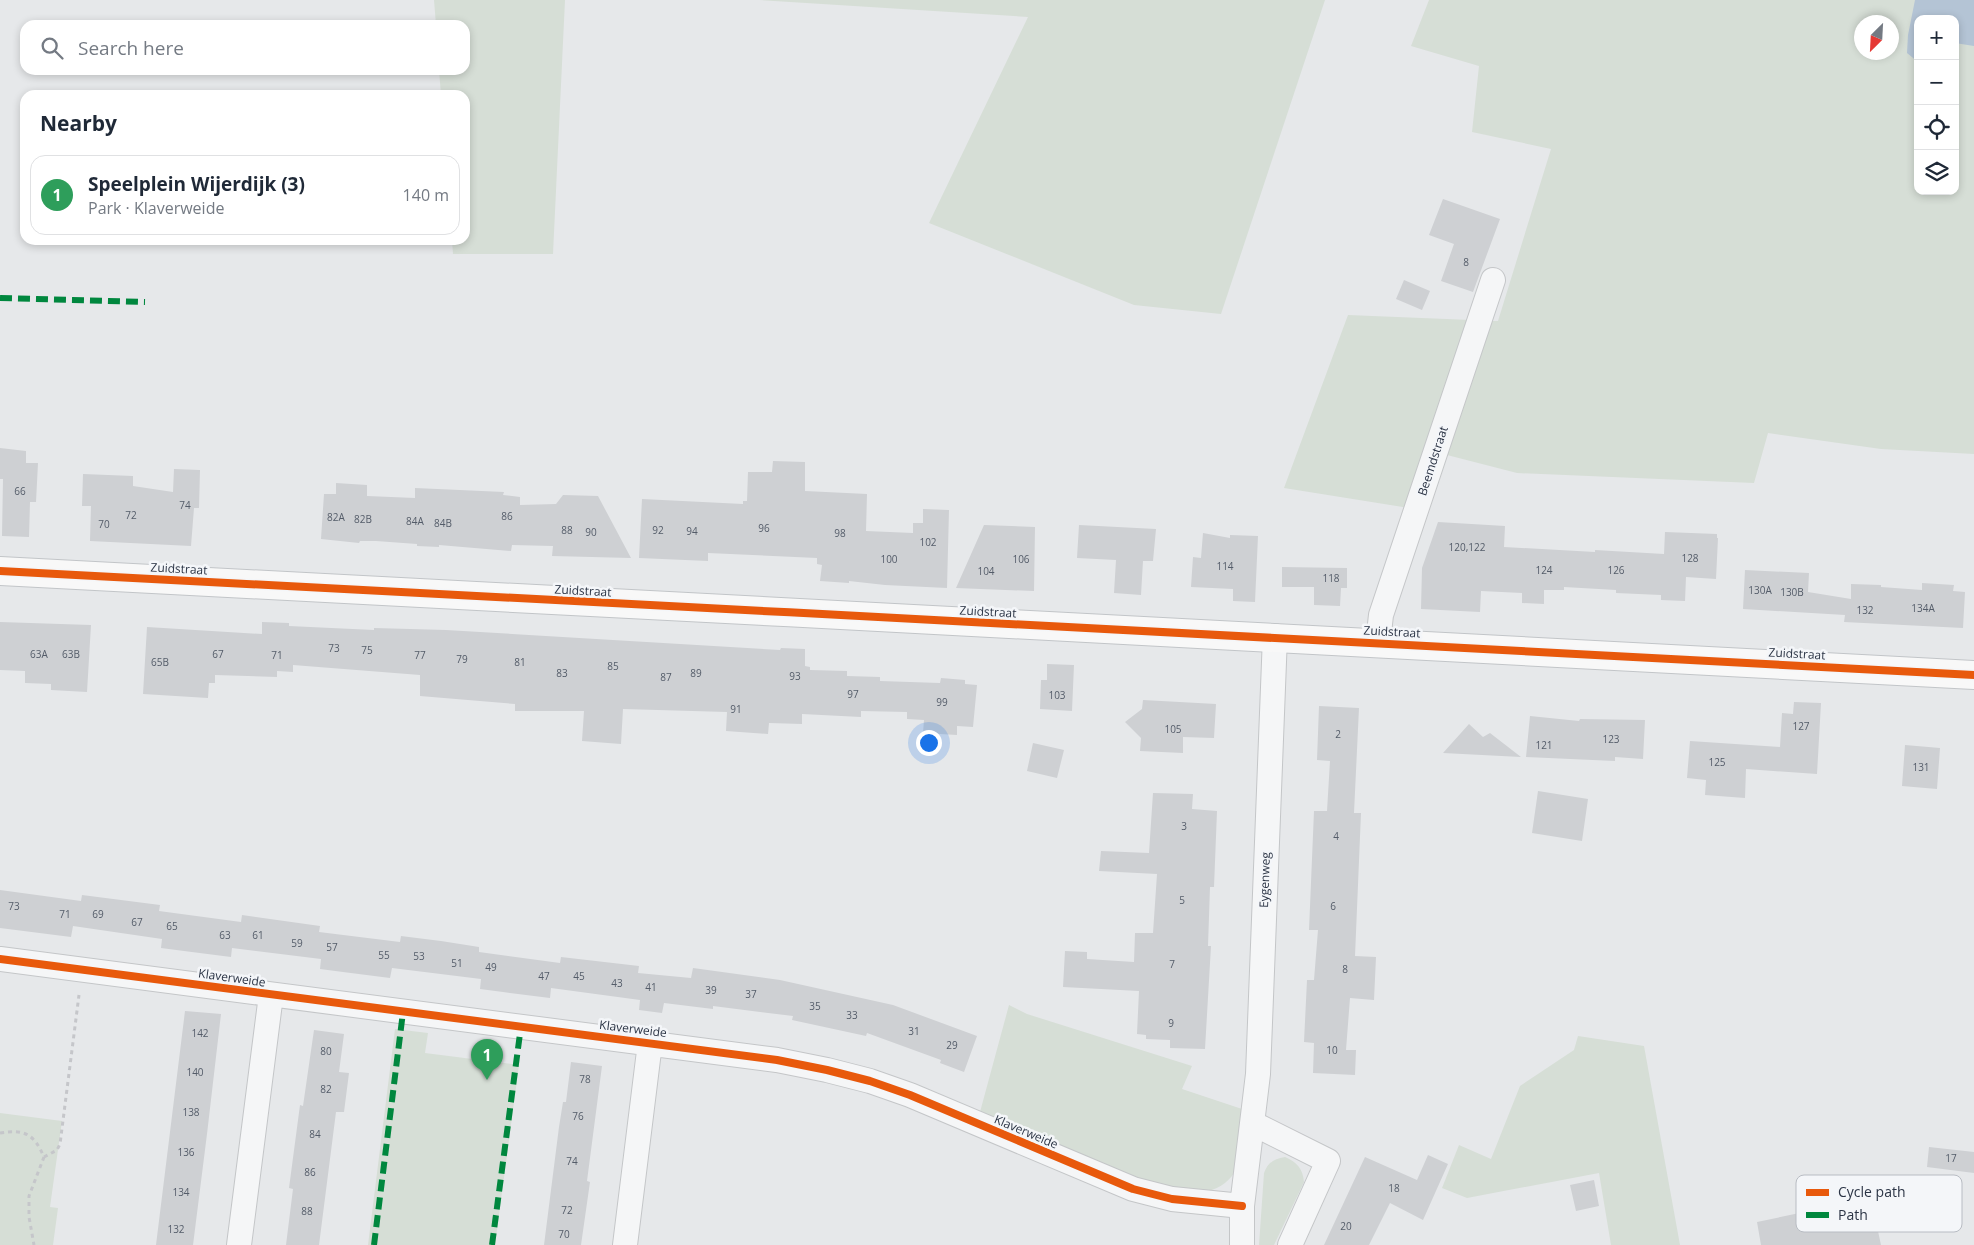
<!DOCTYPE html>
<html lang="en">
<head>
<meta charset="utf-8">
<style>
	body { margin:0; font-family:"Open Sans",sans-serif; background:#f2f2f3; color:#1f2937 }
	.controls { position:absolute; right:15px; top:15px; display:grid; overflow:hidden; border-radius:10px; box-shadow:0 2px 8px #0003 }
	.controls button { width:45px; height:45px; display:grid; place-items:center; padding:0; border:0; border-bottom:1px solid #e0e1e3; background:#fff; color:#1f2937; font:25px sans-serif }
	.compass { position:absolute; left:1854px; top:15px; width:45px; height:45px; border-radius:50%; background:#fff; box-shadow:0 2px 8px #0003; rotate:204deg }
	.you { position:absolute; left:928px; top:742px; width:18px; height:18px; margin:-12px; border:4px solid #fff; border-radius:50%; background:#1a73e8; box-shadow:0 0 0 8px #1a73e833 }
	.badge { display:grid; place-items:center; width:32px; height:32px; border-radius:50%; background:#b45309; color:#fff; font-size:16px; font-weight:700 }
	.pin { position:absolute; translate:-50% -41px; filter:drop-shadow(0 1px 2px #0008) }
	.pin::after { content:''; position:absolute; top:26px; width:18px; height:15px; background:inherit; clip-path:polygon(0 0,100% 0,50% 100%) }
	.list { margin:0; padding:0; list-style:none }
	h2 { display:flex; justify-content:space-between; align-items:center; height:65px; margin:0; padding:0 20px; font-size:21px }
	h2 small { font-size:16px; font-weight:400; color:#747a83 }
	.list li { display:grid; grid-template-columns:32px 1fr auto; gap:15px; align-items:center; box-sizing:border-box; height:80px; margin:0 10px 10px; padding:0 10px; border:1px solid #e0e1e3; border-radius:15px }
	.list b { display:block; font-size:19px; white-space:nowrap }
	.list p { margin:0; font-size:16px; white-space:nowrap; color:#747a83 }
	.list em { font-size:16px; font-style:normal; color:#747a83 }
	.icon { flex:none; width:28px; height:28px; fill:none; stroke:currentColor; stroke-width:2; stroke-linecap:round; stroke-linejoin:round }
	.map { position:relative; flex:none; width:1974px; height:1245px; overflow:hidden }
	.search { position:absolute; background:#fff; box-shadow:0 2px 8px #0003; left:20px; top:20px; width:450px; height:55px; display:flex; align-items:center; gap:12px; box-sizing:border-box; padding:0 18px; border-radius:15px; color:#747a83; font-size:19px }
	.panel { position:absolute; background:#fff; box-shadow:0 2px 8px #0003; left:20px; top:90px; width:450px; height:155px; border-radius:15px }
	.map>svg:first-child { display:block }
</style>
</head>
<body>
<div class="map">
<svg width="1974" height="1245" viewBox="0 0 1974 1245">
	<rect width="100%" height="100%" fill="#e6e8ea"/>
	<path fill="#d6ded6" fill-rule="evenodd" d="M434,0H565L553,254H453L452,240H465V95H441L439,70H465V25H436Z
		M760,0H1325L1221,314L1134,305L929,223L1028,17Z
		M1429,0H1974V454L1881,449L1768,433L1754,483L1517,473L1447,455L1487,321H1498L1551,149L1472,132L1479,66L1411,46ZM1918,19H1955V191H1918ZM1862,22H1892V52H1862Z
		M1348,315L1471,320L1409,508L1284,488Z
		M1009,1005L1027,1014L1192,1066L1182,1089L1242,1109L1237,1168C1231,1180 1220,1189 1207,1191C1172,1196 1109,1167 1076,1153C1044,1139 1012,1126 980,1112Z
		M395,1029L428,1033L425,1053L519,1065L495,1245H368Z
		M1578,1036L1644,1046L1680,1245H1611L1599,1173L1467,1198L1442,1188L1459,1145L1491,1159L1520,1086L1574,1050Z
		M0,1113L62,1121L50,1207L58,1208L53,1245H0Z
		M1285,1157C1297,1162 1303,1169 1304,1182L1274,1245H1259L1264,1173C1268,1162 1274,1159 1285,1157Z"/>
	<path fill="#b4c4d5" d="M1915,0H1974V46L1955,43V19H1918V62L1907,53L1908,35Z"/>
	<path fill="#ced0d3" d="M1443,199L1500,219L1473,292L1441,281L1454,244L1429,235Z
		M1404,280L1430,291L1422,310L1396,299Z
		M0,448L26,451V463H38L36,502H30L29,537L2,536L3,479H0Z
		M773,461L805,462V491L867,494L866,531L913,533V523H923V509L949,510L947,588L885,585L849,581V583L820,581L822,565L817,564V558L708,553V561L639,558L642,499L743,504V501H747L748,472H772Z
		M174,469L200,470L199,508H194L191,546L90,541L91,506H82L83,474L133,476V486L173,492Z
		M336,483L367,485V496L415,498V488L504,492L503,495L520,497V505L556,504L563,495L598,496L631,558L552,556L553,546L512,545L511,551L439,545V547L417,546V544L376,541H360L359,543L321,539L324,494H336Z
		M1438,522L1505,526L1504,547L1595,552V550L1664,554L1665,532L1717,534V538H1718L1716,579L1686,577L1685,601L1661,600V595L1616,593V590L1564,587V590H1544V604L1522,603V593L1481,591L1480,612L1421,609L1422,568Z
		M984,525L1035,527L1034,591L956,588Z
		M1079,525L1156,529L1153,561H1143L1141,595L1114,593L1116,560L1077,558Z
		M1203,533L1230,538V535L1258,536L1255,602L1233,601V589L1191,587L1193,557L1201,558Z
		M1282,567L1347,568V588H1341L1340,606L1314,605V587H1282Z
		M1745,570L1809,573L1808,592L1851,599V584L1881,585V587L1922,590V583L1954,585L1953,591L1965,592L1963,628L1844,622L1845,615L1743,609Z
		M0,622L91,625L87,692L51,690V684L25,683V671L0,670Z
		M262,622L289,623V626L374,630V628L446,630L780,650L781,648L805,649V666L810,667V670L847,671V676L880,677V681L940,683L941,678L965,680V684L977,685L973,727L957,726V735L923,733L924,720L907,719V712L861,711V717L802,714V724L769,723L768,734L726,731L727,712L623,709L621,744L582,741L584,711H515V704L420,696V675L293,665V672L277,671V677L215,675V683H209L208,698L143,694L147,627L262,634Z
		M1047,664L1074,665L1072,711L1040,709L1041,680H1047Z
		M1143,700L1216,704L1214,738L1183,737V753L1140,751L1141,738L1125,722L1142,709Z
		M1794,702L1821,703L1817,774L1746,769L1745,798L1705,795L1706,780L1687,778L1690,741L1780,747L1782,713L1793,714Z
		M1319,706L1359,708L1354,813H1361L1355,956L1376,957L1374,1000L1350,998L1346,1050H1356L1355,1075L1313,1073L1314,1043L1304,1042L1307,980H1314L1318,930H1309L1314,811H1327L1330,761L1317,760Z
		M1530,716L1579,721L1580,719L1645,720L1643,759L1615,757V761L1526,757Z
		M1469,724L1483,737L1490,733L1521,757L1443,753Z
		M1033,743L1064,750L1057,778L1027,771Z
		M1905,745L1940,748L1937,789L1902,786Z
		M1538,791L1588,799L1582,841L1532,833Z
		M1153,793L1193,794L1192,809L1217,811L1214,887H1210L1208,946H1211L1205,1049L1170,1048V1040L1146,1039V1035L1137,1034L1139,991L1063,987L1065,951L1087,952V959L1134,962L1135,933H1153L1157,874L1099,871L1101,851L1149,853Z
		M0,890L81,901L82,895L160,905L159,911L241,922L242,915L320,926L319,932L400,942L401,936L441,941L479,947V952L560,963L561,957L639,966L638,973L691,978L693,968L780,980L893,1005L977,1036L964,1072L940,1063L941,1060L867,1033L866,1036L792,1020L793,1016L713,1006V1009L664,1003L662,1013L639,1010L640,1000L551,988L550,998L503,992L480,989L481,979L392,968L390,978L343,972L320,969L321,959L232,948L231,957L184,951L161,948L162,939L73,926L71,937L0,928Z
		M185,1011L221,1014L207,1134L193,1245H156Z
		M314,1030L344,1034L339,1072L349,1073L344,1112H336L319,1245H286L293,1189L289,1188L300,1105L303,1106Z
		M571,1062L602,1066L587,1181L590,1182L581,1245H544L559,1127L563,1102H566Z
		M1929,1147L1974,1152V1173L1927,1167Z
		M1428,1155L1448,1164L1423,1220L1390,1203L1369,1245H1324L1365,1157L1417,1180Z
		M1594,1180L1599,1206L1576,1211L1570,1185Z
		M1869,1190L1881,1245H1761L1757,1222L1847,1203L1846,1195Z"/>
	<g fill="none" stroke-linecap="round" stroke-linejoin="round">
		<defs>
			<path id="street" d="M1378,642L1381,615L1493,280
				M0,959L777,1060L827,1070L870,1081L910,1095L1133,1189L1172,1199L1242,1206
				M1252,1123L1328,1161L1290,1245
				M239,1245L271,995
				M625,1245L650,1043
				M1242,1245V1206L1258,1074L1275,636"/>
			<path id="primary" d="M0,571C658,606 1316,639 1974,675"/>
		</defs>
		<use href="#street" stroke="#c4c6c8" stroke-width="26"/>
		<use href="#primary" stroke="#c2c5c8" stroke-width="30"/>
		<path stroke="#c5c6ca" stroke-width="3" stroke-dasharray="4 4" stroke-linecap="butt" d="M0,1133C25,1129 34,1134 44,1157L29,1196V1217L34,1245
			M44,1157L57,1150L60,1144L79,995"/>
		<use href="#street" stroke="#f5f6f7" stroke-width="24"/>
		<use href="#primary" stroke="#f8f8f8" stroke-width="28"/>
		<path stroke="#00873e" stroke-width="6" stroke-dasharray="12 6" stroke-linecap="butt" d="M0,298L145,302
			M374,1245L403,1012
			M492,1245L521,1026"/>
		<defs>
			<path id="cycleway" d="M0,571C658,606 1316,639 1974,675
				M0,959L777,1060L827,1070L870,1081L910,1095L1133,1189L1172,1199L1242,1206"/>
		</defs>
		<use href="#cycleway" stroke="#f4f6f9" stroke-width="11"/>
		<use href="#cycleway" stroke="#e8590c" stroke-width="8"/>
	</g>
	<g text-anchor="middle" stroke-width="5" stroke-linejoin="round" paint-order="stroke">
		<g font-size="10" fill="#545c69">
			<text x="1466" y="266">8</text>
			<text x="20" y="495">66</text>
			<text x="185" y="509">74</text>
			<text x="131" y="519">72</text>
			<text x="507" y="520">86</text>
			<text x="336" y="521">82A</text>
			<text x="363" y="523">82B</text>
			<text x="415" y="525">84A</text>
			<text x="443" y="527">84B</text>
			<text x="104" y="528">70</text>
			<text x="764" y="532">96</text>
			<text x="567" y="534">88</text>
			<text x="658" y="534">92</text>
			<text x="692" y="535">94</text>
			<text x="591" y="536">90</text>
			<text x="840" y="537">98</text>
			<text x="928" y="546">102</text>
			<text x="1467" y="551">120,122</text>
			<text x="1690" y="562">128</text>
			<text x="889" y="563">100</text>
			<text x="1021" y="563">106</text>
			<text x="1225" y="570">114</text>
			<text x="1544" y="574">124</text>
			<text x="1616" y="574">126</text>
			<text x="986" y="575">104</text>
			<text x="1331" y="582">118</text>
			<text x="1760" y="594">130A</text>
			<text x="1792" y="596">130B</text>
			<text x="1923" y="612">134A</text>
			<text x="1865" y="614">132</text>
			<text x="334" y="652">73</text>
			<text x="367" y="654">75</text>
			<text x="39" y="658">63A</text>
			<text x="71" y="658">63B</text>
			<text x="218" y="658">67</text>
			<text x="277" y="659">71</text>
			<text x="420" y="659">77</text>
			<text x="462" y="663">79</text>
			<text x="160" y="666">65B</text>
			<text x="520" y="666">81</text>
			<text x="613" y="670">85</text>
			<text x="562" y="677">83</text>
			<text x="696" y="677">89</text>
			<text x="795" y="680">93</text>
			<text x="666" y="681">87</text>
			<text x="853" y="698">97</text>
			<text x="1057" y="699">103</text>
			<text x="942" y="706">99</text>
			<text x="736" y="713">91</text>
			<text x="1801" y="730">127</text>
			<text x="1173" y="733">105</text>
			<text x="1338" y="738">2</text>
			<text x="1611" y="743">123</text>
			<text x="1544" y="749">121</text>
			<text x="1717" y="766">125</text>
			<text x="1921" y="771">131</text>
			<text x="1184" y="830">3</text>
			<text x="1336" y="840">4</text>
			<text x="1182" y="904">5</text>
			<text x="14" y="910">73</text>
			<text x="1333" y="910">6</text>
			<text x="65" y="918">71</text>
			<text x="98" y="918">69</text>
			<text x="137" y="926">67</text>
			<text x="172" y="930">65</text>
			<text x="225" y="939">63</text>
			<text x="258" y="939">61</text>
			<text x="297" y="947">59</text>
			<text x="332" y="951">57</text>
			<text x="384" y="959">55</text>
			<text x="419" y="960">53</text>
			<text x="457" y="967">51</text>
			<text x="1172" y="968">7</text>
			<text x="491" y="971">49</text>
			<text x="1345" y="973">8</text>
			<text x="544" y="980">47</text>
			<text x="579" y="980">45</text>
			<text x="617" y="987">43</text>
			<text x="651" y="991">41</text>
			<text x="711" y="994">39</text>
			<text x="751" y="998">37</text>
			<text x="815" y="1010">35</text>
			<text x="852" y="1019">33</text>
			<text x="1171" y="1027">9</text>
			<text x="914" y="1035">31</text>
			<text x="200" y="1037">142</text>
			<text x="952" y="1049">29</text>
			<text x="1332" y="1054">10</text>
			<text x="326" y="1055">80</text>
			<text x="195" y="1076">140</text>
			<text x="585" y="1083">78</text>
			<text x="326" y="1093">82</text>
			<text x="191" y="1116">138</text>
			<text x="578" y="1120">76</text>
			<text x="315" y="1138">84</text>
			<text x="186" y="1156">136</text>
			<text x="1951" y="1162">17</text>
			<text x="572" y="1165">74</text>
			<text x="310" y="1176">86</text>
			<text x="1394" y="1192">18</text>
			<text x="181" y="1196">134</text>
			<text x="567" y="1214">72</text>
			<text x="307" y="1215">88</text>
			<text x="1346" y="1230">20</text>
			<text x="176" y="1233">132</text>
			<text x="564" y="1238">70</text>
		</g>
		<g font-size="12" fill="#2b3445" stroke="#f4f6f9">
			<text transform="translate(1433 461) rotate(-72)" y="4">Beemdstraat</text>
			<text transform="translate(179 569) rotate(3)" y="4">Zuidstraat</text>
			<text transform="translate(583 591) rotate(3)" y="4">Zuidstraat</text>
			<text transform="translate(988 612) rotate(3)" y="4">Zuidstraat</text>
			<text transform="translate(1392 632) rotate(3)" y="4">Zuidstraat</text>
			<text transform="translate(1797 654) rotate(3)" y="4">Zuidstraat</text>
			<text transform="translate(1265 880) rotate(-88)" y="4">Eygenweg</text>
			<text transform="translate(232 978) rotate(8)" y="4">Klaverweide</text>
			<text transform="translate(633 1029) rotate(7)" y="4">Klaverweide</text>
			<text transform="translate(1026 1132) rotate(23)" y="4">Klaverweide</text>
		</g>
	</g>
	<rect x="1796" y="1175" width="166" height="57" rx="8" fill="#f4f6f9" stroke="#b8bcc3" stroke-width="1"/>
	<rect x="1806" y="1189" width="23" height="7" fill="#e8590c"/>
	<rect x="1806" y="1212" width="23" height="6" fill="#00873e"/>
	<g font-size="14" fill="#2b3445">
		<text x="1838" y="1197">Cycle path</text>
		<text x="1838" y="1220">Path</text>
	</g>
</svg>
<div class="controls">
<button>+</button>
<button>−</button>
<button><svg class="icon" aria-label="locate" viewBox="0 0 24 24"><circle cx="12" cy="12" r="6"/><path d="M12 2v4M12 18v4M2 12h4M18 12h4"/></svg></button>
<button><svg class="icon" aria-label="layers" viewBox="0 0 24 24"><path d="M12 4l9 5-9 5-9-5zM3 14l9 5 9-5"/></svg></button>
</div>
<svg class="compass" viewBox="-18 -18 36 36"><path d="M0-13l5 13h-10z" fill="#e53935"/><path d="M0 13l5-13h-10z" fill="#747a83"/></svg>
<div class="you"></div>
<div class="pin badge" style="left:487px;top:1080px;background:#2e9e5b">1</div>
<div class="search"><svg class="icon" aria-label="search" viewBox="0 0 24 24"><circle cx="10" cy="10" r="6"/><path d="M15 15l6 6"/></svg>Search here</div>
<section class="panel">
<h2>Nearby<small></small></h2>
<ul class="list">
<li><span class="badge" style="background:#2e9e5b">1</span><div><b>Speelplein Wijerdijk (3)</b><p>Park · Klaverweide</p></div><em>140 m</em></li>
</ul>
</section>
</div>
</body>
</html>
